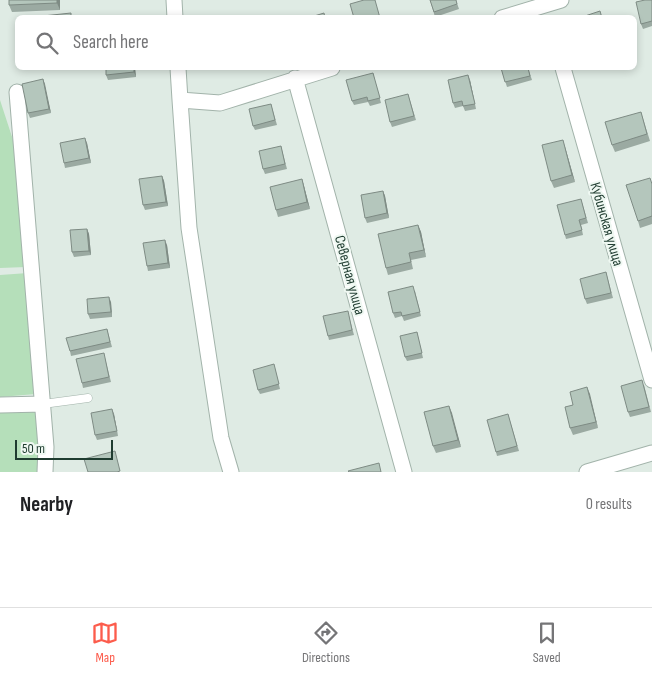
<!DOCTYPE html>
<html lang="en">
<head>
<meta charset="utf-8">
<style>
	body { margin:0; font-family:"Sofia Sans Condensed",sans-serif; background:#f6f6f6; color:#202124 }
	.scale { position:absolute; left:15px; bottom:12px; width:98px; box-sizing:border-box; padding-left:5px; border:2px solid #1f3c30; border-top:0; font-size:14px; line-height:18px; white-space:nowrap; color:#1f3c30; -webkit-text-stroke:4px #eff8f2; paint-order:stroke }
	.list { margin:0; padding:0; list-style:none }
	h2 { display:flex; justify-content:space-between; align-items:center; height:65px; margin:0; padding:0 20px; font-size:21px }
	h2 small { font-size:16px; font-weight:400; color:#757577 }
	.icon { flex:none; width:28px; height:28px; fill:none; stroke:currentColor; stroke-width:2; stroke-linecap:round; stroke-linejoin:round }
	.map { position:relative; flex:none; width:652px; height:472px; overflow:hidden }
	.search { position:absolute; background:#fff; box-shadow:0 2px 8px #0003; left:15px; right:15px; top:15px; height:55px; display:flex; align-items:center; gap:12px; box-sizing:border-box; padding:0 18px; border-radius:8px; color:#757577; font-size:19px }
	.sheet { height:135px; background:#fff }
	nav { display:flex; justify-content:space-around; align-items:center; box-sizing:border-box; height:70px; border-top:1px solid #e0e0e0; background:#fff; font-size:14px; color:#757577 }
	nav a { display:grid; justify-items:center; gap:2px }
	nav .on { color:#fc5c4c }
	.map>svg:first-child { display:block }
</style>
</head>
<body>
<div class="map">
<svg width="652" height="472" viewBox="0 0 652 472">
	<rect width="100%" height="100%" fill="#dfebe4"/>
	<path fill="#b5dfba" d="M0,100L14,143L26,267L0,268Z
		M28,273L36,394L0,397V275Z
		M38,409L42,472H0V411Z"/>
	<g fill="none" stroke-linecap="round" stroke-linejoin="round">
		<defs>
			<path id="lane" d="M43,404L88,398"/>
			<path id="street" d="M174,0L175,18
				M502,18L561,0
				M178,68L180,100L220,103L332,68
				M563,68L652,380
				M295,78L404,472
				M17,92L46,447L45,472
				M180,100L189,228L221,438L231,472
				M0,405L43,404
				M587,472L652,453"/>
		</defs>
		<use href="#lane" stroke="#a2b3aa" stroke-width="9"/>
		<use href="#street" stroke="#a2b3aa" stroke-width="17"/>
		<use href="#lane" stroke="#fff" stroke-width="8"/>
		<use href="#street" stroke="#fff" stroke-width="15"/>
	</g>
	<path fill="#9baaa2" d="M60,0V10L12,12L9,5Z
		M430,0H456L459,9L435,17Z
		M652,0V26L643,29L641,24Z
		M135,68L136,77L108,80L106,75Z
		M501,68H528L532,80L507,87Z
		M373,73L381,103L370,106L368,102L354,105L352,101Z
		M43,79L51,113L30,118L28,113Z
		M470,80L476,109L465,111L463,106L455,108L453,103Z
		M408,94L416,120L392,127L390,122Z
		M271,104L277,125L255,130L253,126Z
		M641,112L650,141L615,152L612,145Z
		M87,143L91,163L65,168L64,163Z
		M281,146L287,169L265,174L263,169Z
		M565,147L575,182L554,188L551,181Z
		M162,176L164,181L168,206L145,210L143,205Z
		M302,179L304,186L310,209L278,217L276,210Z
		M652,184V224L640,228L638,221Z
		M383,191L385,196L389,218L367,223L365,218Z
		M581,199L588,223L581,225L583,235L566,239L565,235Z
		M418,225L421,232L426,257L411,260L413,269L388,275L386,268Z
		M87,229L89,234L91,255L74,257L72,252Z
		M167,245L170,268L148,271L147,266Z
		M606,272L613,298L587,304L585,299Z
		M415,291L421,316L404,321L402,316L395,318L393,313Z
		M111,302L112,317L90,319L88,314Z
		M349,316L354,335L329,340L328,336Z
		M107,329L112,347L71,356L70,351Z
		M417,332L423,358L407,361L405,357Z
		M105,358L111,382L83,388L82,383Z
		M275,369L280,389L260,394L258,390Z
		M644,385L651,412L630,417L628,412Z
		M587,387L598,428L573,435L570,428Z
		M449,406L461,447L436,453L433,446Z
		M114,414L118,436L97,440L95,435Z
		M508,414L519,451L497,456L496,452Z"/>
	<path fill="#7e8b84" d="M57,0H60V10L57,3Z
		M134,68H135L136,77L134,72Z
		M468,75L470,80L476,109L475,104Z
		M43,79L45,84L51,113L49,109Z
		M85,138L87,143L91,163L89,158Z
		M563,140L575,182L572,175Z
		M162,176L164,181L168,206L166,202Z
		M302,179L304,186L310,209L307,202Z
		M383,191L385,196L389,218L387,213Z
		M418,225L421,232L426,257L424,250Z
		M87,229L89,234L91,255L89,251Z
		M165,240L167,245L170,268L168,263Z
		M109,297L111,302L112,317L111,312Z
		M587,387L590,394L598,428L596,422Z
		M449,406L452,413L461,447L458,440Z
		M112,409L114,414L118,436L117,431Z"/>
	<path fill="#b4c6bc" stroke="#7e8b84" d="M9,0H57V3L9,5Z
		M364,0H375L380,18H354L350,4Z
		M430,0H456L457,4L434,12Z
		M645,0H652V21L641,24L636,2Z
		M600,11L602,18H579Z
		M71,13V18H43V16Z
		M324,13L325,18H311V17Z
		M106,68H134V72L106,75Z
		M501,68H528L530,76L505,82Z
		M373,73L380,98L368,101L367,97L352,101L346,80Z
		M468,75L475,104L463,106L462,101L453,103L448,80Z
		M43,79L49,109L28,113L22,84Z
		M408,94L414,116L390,122L385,100Z
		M271,104L275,120L253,126L249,109Z
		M641,112L647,134L612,145L605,122Z
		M85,138L89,158L64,163L60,143Z
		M563,140L572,175L551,181L542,145Z
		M281,146L285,164L263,169L259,151Z
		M162,176L166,202L143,205L139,179Z
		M650,178L652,184V216L638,221L626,185Z
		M302,179L307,202L276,210L270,187Z
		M383,191L387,213L365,218L361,195Z
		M581,199L586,218L579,220L582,230L565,235L557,205Z
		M418,225L424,250L409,253L411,262L386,268L378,234Z
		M87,229L89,251L72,252L70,230Z
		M165,240L168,263L147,266L143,243Z
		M606,272L611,293L585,299L580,279Z
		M413,286L420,312L402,316L401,312L393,313L388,292Z
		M109,297L111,312L88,314L87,299Z
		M348,311L352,330L328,336L323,316Z
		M107,329L110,342L70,351L66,338Z
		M417,332L422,353L405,357L400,336Z
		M104,353L109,377L82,383L76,359Z
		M274,364L279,384L258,390L253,370Z
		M642,380L649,407L628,412L621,386Z
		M587,387L596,422L570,428L565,407L573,405L570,392Z
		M449,406L458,440L433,446L424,412Z
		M112,409L117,431L95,435L91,413Z
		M508,414L517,446L496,452L487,420Z
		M115,451L120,471L117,472H88L84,459Z
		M379,463L381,472H349L348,471Z"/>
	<g text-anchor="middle" stroke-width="4" stroke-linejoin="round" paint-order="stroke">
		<g font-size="15" fill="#1f3c30" stroke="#eff8f2">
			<text transform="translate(607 224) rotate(74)" y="5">Кубинская улица</text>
			<text transform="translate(350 275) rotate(75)" y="5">Северная улица</text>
		</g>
	</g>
</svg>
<div class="scale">50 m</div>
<div class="search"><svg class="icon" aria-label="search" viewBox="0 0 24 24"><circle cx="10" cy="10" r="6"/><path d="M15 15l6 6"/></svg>Search here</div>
</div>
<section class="sheet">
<h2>Nearby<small>0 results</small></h2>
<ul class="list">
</ul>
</section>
<nav>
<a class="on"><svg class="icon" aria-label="map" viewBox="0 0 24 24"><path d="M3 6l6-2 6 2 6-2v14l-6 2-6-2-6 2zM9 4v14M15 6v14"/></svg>Map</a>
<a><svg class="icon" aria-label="directions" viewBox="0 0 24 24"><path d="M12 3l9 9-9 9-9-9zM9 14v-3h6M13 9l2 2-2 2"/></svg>Directions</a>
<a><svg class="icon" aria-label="saved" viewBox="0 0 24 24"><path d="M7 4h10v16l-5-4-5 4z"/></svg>Saved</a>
</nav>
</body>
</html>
